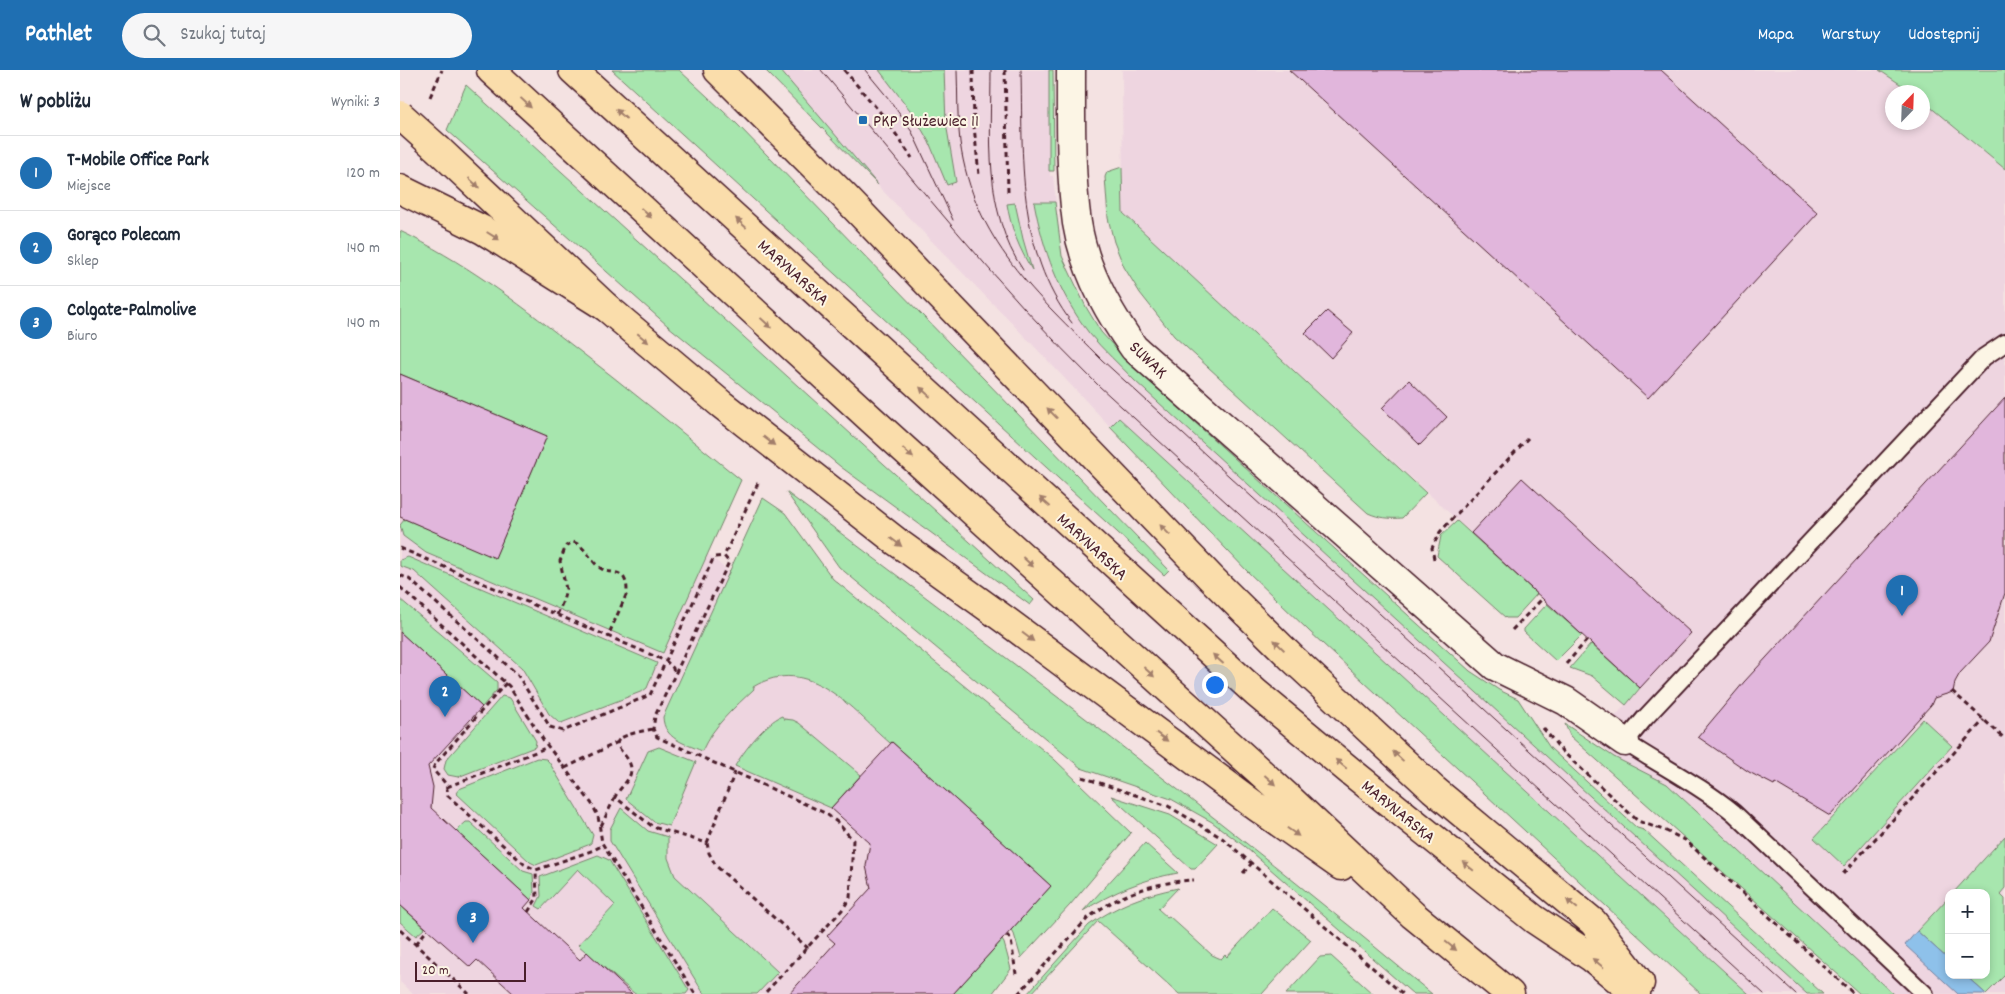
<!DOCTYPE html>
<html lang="pl">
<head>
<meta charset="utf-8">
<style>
	body { margin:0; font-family:Dekko,sans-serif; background:#f6f6f7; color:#1f2937 }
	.controls { position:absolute; right:15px; bottom:15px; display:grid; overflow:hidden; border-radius:10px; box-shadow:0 2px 8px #0003 }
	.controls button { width:45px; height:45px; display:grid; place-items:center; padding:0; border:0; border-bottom:1px solid #e0e1e3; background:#fff; color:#1f2937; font:25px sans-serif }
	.compass { position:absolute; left:1485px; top:15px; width:45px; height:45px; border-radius:50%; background:#fff; box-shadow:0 2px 8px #0003; rotate:23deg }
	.scale { position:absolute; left:15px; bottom:12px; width:111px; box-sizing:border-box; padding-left:5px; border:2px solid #4a1f2b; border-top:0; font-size:14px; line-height:18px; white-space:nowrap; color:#4a1f2b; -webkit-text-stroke:4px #fcf5e5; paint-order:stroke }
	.you { position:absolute; left:814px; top:614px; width:18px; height:18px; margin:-12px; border:4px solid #fff; border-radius:50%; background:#1a73e8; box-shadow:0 0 0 8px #1a73e833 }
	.badge { display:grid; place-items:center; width:32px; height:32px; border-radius:50%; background:#1f6fb2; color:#fff; font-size:16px; font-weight:700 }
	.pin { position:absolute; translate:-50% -41px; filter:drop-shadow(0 1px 2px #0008) }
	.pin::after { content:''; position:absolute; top:26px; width:18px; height:15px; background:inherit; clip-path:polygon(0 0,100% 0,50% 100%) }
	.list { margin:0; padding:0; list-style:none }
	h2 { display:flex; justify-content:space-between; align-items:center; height:65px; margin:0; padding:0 20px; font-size:21px }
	h2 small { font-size:16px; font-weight:400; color:#747a83 }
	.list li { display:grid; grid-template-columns:32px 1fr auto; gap:15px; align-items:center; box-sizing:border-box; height:75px; padding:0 20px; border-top:1px solid #e0e1e3 }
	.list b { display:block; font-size:19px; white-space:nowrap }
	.list p { margin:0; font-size:16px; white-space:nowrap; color:#747a83 }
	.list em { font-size:16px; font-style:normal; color:#747a83 }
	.icon { flex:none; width:28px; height:28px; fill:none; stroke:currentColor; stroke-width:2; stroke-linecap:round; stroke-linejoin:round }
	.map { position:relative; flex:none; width:1605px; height:924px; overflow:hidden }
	header { display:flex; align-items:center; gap:30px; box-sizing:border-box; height:70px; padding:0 25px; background:#1f6fb2; color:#fff }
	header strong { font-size:24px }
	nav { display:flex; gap:28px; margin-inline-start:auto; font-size:18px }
	.search { width:350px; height:45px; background:#f6f6f7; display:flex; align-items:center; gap:12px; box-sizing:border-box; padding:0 18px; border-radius:28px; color:#747a83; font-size:19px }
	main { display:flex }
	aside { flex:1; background:#fff }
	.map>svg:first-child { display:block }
</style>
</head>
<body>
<header>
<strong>Pathlet</strong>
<div class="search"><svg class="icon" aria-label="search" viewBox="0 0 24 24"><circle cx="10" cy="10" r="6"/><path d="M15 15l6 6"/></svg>Szukaj tutaj</div>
<nav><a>Mapa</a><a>Warstwy</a><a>Udostępnij</a></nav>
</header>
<main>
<aside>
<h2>W pobliżu<small>Wyniki: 3</small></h2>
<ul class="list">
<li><span class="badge">1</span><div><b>T-Mobile Office Park</b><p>Miejsce</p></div><em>120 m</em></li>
<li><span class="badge">2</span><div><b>Gorąco Polecam</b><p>Sklep</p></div><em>140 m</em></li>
<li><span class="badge">3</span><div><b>Colgate-Palmolive</b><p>Biuro</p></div><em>140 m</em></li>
</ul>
</aside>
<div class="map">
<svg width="1605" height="924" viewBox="0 0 1605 924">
	<rect width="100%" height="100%" fill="#f4e2e2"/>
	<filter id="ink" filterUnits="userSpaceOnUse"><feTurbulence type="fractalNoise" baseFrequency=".02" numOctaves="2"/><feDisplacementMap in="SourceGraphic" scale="10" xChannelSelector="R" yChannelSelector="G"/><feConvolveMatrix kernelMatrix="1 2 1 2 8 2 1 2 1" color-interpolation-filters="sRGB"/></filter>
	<g filter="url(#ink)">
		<path fill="#eed5e0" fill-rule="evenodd" d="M365,0H649L650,106H653L662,186L686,237L701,262L728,292L1070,601L1099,620L1118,629L1150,678L1166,695L1237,758L1244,760L1423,924H1301L909,561L847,501L633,275Z
			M722,0H1479L1512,22H1492V52H1522L1523,31L1605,99V924H1473L1195,670L1240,618L723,143ZM1549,823H1586V905H1549Z
			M0,304L147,366L308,484L329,502L651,816L553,924H13L0,912Z"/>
		<path fill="#a7e6ae" stroke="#78826c" d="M212,0H279L337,54L769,500L764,505Z
			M365,0H380L478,115Z
			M479,0H544L546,53L556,112L547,115L529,72L513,44Z
			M649,0H653L654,101H649Z
			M1479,0H1605V99L1523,31L1522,22H1512Z
			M66,15L634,530L630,535L441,397L268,256L47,60Z
			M722,97L723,143L1026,423L1002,448C990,449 979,448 968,443L774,266L740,223L724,197L714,172L708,148L705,107L707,102Z
			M634,132H655L662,186L686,237L701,262L728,292L1070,601L1099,620L1118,629L1150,678L1237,758L1244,760L1423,924H1407L735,311C720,295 703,280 689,263C659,224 643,180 634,132Z
			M615,133L623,169L632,200C619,178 611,159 607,134Z
			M0,161C61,190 116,231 168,272C227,317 284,364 341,410L263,583L26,483L3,466L0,455L5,449L95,487L147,366L0,304Z
			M719,348L1349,924H1301L909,561L847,501L710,357Z
			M386,422C604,586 823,749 1032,924H1013L844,776L812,752L771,729L681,698L439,497Z
			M363,428L385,443L433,509L654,689L731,763L670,835L621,888L614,864L611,860L651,816L492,672L490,673C451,639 409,583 353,617L354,619C335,637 313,656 302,681C284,673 264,669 263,647Z
			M1057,451L1137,524L1115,548H1106L1037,486L1041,466Z
			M8,487L257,593L247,618L243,621L161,653L158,652L149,644L122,598L14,501L0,496V490Z
			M0,529L97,612V620L82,637L0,562Z
			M1147,534L1182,565L1156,591L1124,562V559Z
			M1191,574L1240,618L1226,635L1192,606L1170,598Z
			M102,626L110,628L136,671L135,677L58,707L48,705L44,699L46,690Z
			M382,646L384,649L393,650L399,653L461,705L431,738L335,696C343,682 366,652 382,646Z
			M1523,649L1552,676L1444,796L1414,768Z
			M1165,654L1214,687L1267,714L1493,924H1460L1170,666Z
			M259,677L296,692L269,756L254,752L226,729L248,681Z
			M137,688L146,689L149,692L193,765L191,773L188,775L136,795L130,792L56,723L59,719Z
			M711,726L770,745L818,774L795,799H791Z
			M221,738L248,761L268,767V788L275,806L378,902L357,924H304L210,771V759Z
			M66,752H70L123,801L133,804L134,822L131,830L56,761Z
			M1605,766V818L1600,824L1605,829V905L1586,924L1565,905H1586V823H1553Z
			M745,773L778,803C743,809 713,822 683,841Z
			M198,785L209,790L287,917L289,920L286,924H235L178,875L215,835L178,799L141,839L136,836L141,826L140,807Z
			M778,818L758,839L767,847L769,846L812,885L821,889L825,885L827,887L872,838L911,870L862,924H779L698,851L631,924H627L689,855C718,835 743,825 778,818Z
			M1549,827V890L1517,861Z
			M0,835L25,858L16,866L0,852Z
			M602,870L604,873L611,899L592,924H553Z
			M931,886L973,924H886L920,887Z"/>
		<path fill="#8ec1ea" stroke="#73809e" d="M1517,861L1549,890V905H1565L1586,924H1558L1505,875Z"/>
		<path fill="#e1b6dc" stroke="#4a1f2b" d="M889,0H1261L1418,143L1248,328Z
			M927,241L953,263L931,288L905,263Z
			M0,304L147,366L95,488L0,447Z
			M1009,310L1047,347L1020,375L982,338Z
			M1605,328V523L1589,572L1560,603L1555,612L1553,622L1534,628L1531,635L1430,746L1375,713L1374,715L1349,702L1298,667L1344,612Z
			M1122,408L1291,563L1240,618L1071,463Z
			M0,562L82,637L28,696L33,717L31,738L131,830L124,838L180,890L187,882L232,924H114L77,890L70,897L0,835Z
			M492,672L651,816L553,924H389L435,873L427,866L471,818L466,796L470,773L431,738Z"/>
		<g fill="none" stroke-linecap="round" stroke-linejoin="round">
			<defs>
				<path id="lane" d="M1525,924L1334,743C1300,715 1261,696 1225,672L1245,648L1584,287L1605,273"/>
				<path id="street" d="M671,0C671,51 670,103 677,153C684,198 708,242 734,278L1095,596L1166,631L1225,672"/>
				<path id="primary" d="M91,0L472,350L891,730L1013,845L1110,924
					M173,0L856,623L950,701L1134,849L1191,887L1236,924
					M318,0L445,127L811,508L892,588L1033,719L1193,852L1240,913
					M39,80L206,237L321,334L497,472L608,552L857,737L941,796"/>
				<path id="highway" d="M0,119L83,160L206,237"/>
			</defs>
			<use href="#lane" stroke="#4a1f2b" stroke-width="20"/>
			<use href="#street" stroke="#4a1f2b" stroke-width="31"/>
			<use href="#primary" stroke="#4a1f2b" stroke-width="31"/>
			<use href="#highway" stroke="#4a1f2b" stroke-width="31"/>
			<path stroke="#4a1f2b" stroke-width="3" stroke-dasharray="5 4" stroke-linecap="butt" d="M444,0L485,48L512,88
				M573,0L574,56L579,105
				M605,0L608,122
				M30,27L42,0
				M358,413L324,486L329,492L255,646L253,659L257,667L425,743L437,752L453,770L450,828L442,840L364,924
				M0,478L266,591L273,598L274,605
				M1034,489L1032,478L1040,462L1128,368
				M0,505L9,509L117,604L150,657L163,661L250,625L314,487L324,486
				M0,517L109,616L144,671L192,734L198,746L202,773L295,924
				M157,545L163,531L166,519L160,491L166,476L173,472C186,476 190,492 202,499C209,504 219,500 224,508C227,513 227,518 227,523L208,566
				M1112,560L1142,529
				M1166,594L1187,570
				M106,613L35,694L33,699C39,709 49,711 47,725L124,794L136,800L194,780L203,775
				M1552,621L1605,669
				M1143,658L1162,681L1238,751L1266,761L1285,770L1454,924
				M253,659C187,671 233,679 231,701C230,711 219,718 215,727L253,757L307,773L309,783L316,796L408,878
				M165,698L218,672
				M682,707L768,736L822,768L1003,924
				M47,717L148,677
				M201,756L215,727
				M307,773L335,702
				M843,803L852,793
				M1443,804L1584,650
				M128,842L137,828L136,800
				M0,860L69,924
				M607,865L611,870L616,904
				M16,874L27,860
				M618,924L688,848C719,824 755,812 794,810"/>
			<use href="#lane" stroke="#fcf5e5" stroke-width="16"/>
			<use href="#street" stroke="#fcf5e5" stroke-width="28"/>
			<use href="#primary" stroke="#faddab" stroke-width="28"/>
			<use href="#highway" stroke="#faddab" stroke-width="28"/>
			<path stroke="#4a1f2b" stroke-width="1" d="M421,0C512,107 599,218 699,316L1364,924
				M465,0L489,29L512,62L553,150
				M557,0C558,24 557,48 560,72C574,171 636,224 702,290L1396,924
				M591,0C591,67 583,141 623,200
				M621,0C623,87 616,180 672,253"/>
			<defs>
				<path id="primary-bridge" d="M0,45L39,80"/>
			</defs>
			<use href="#primary-bridge" stroke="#4a1f2b" stroke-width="31" stroke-linecap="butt"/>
			<use href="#primary-bridge" stroke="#faddab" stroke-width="28"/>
		</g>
		<defs><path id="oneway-solid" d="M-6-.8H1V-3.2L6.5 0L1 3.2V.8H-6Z" transform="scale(1.25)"/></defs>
		<g fill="#a27e6b">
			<use href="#oneway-solid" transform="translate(126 33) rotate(43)"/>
			<use href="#oneway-solid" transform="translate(221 44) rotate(-138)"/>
			<use href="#oneway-solid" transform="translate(74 113) rotate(43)"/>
			<use href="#oneway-solid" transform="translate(246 143) rotate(43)"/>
			<use href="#oneway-solid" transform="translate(341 153) rotate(-138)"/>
			<use href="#oneway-solid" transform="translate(93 166) rotate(32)"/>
			<use href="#oneway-solid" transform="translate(366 253) rotate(43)"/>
			<use href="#oneway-solid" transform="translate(243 268) rotate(40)"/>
			<use href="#oneway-solid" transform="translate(525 322) rotate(-138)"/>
			<use href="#oneway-solid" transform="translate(652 343) rotate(-134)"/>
			<use href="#oneway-solid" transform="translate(369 371) rotate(38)"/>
			<use href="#oneway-solid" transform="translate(508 383) rotate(42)"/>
			<use href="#oneway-solid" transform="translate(645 432) rotate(-138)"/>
			<use href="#oneway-solid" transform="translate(765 460) rotate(-134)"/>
			<use href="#oneway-solid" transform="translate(496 472) rotate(37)"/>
			<use href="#oneway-solid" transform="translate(628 492) rotate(42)"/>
			<use href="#oneway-solid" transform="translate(628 567) rotate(37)"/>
			<use href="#oneway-solid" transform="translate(879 575) rotate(-136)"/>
			<use href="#oneway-solid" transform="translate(818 589) rotate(-138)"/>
			<use href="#oneway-solid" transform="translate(749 602) rotate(42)"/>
			<use href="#oneway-solid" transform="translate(762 667) rotate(36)"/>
			<use href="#oneway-solid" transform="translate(998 686) rotate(-137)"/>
			<use href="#oneway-solid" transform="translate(941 694) rotate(-140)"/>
			<use href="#oneway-solid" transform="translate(870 710) rotate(42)"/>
			<use href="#oneway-solid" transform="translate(893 762) rotate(35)"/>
			<use href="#oneway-solid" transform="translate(1068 796) rotate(-141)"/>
			<use href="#oneway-solid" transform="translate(1172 834) rotate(-140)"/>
			<use href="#oneway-solid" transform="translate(1051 876) rotate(39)"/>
			<use href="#oneway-solid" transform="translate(1198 893) rotate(-141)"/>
		</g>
	</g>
	<rect fill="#1f6fb2" stroke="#fcf5e5" stroke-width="2" x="458" y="45" width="10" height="10" rx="2.5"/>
	<g text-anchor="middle" stroke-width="4" stroke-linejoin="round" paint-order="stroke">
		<g font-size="18" fill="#4a1f2b" stroke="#fcf5e5" text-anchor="start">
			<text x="473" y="56">PKP Służewiec 11</text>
		</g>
		<g font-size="18" fill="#4a1f2b" stroke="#fcf5e5">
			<text transform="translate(394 202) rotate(42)" y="6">MARYNARSKA</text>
			<text transform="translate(749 289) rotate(44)" y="6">SUWAK</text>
			<text transform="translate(693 476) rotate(43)" y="6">MARYNARSKA</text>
			<text transform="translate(999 741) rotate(39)" y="6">MARYNARSKA</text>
		</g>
	</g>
</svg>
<div class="controls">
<button>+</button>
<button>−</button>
</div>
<svg class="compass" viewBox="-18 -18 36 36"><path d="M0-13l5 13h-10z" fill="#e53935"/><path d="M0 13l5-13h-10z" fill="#747a83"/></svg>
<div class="scale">20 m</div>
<div class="you"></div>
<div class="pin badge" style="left:1502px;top:546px">1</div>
<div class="pin badge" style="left:45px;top:647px">2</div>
<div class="pin badge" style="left:73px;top:873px">3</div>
</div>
</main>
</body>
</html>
